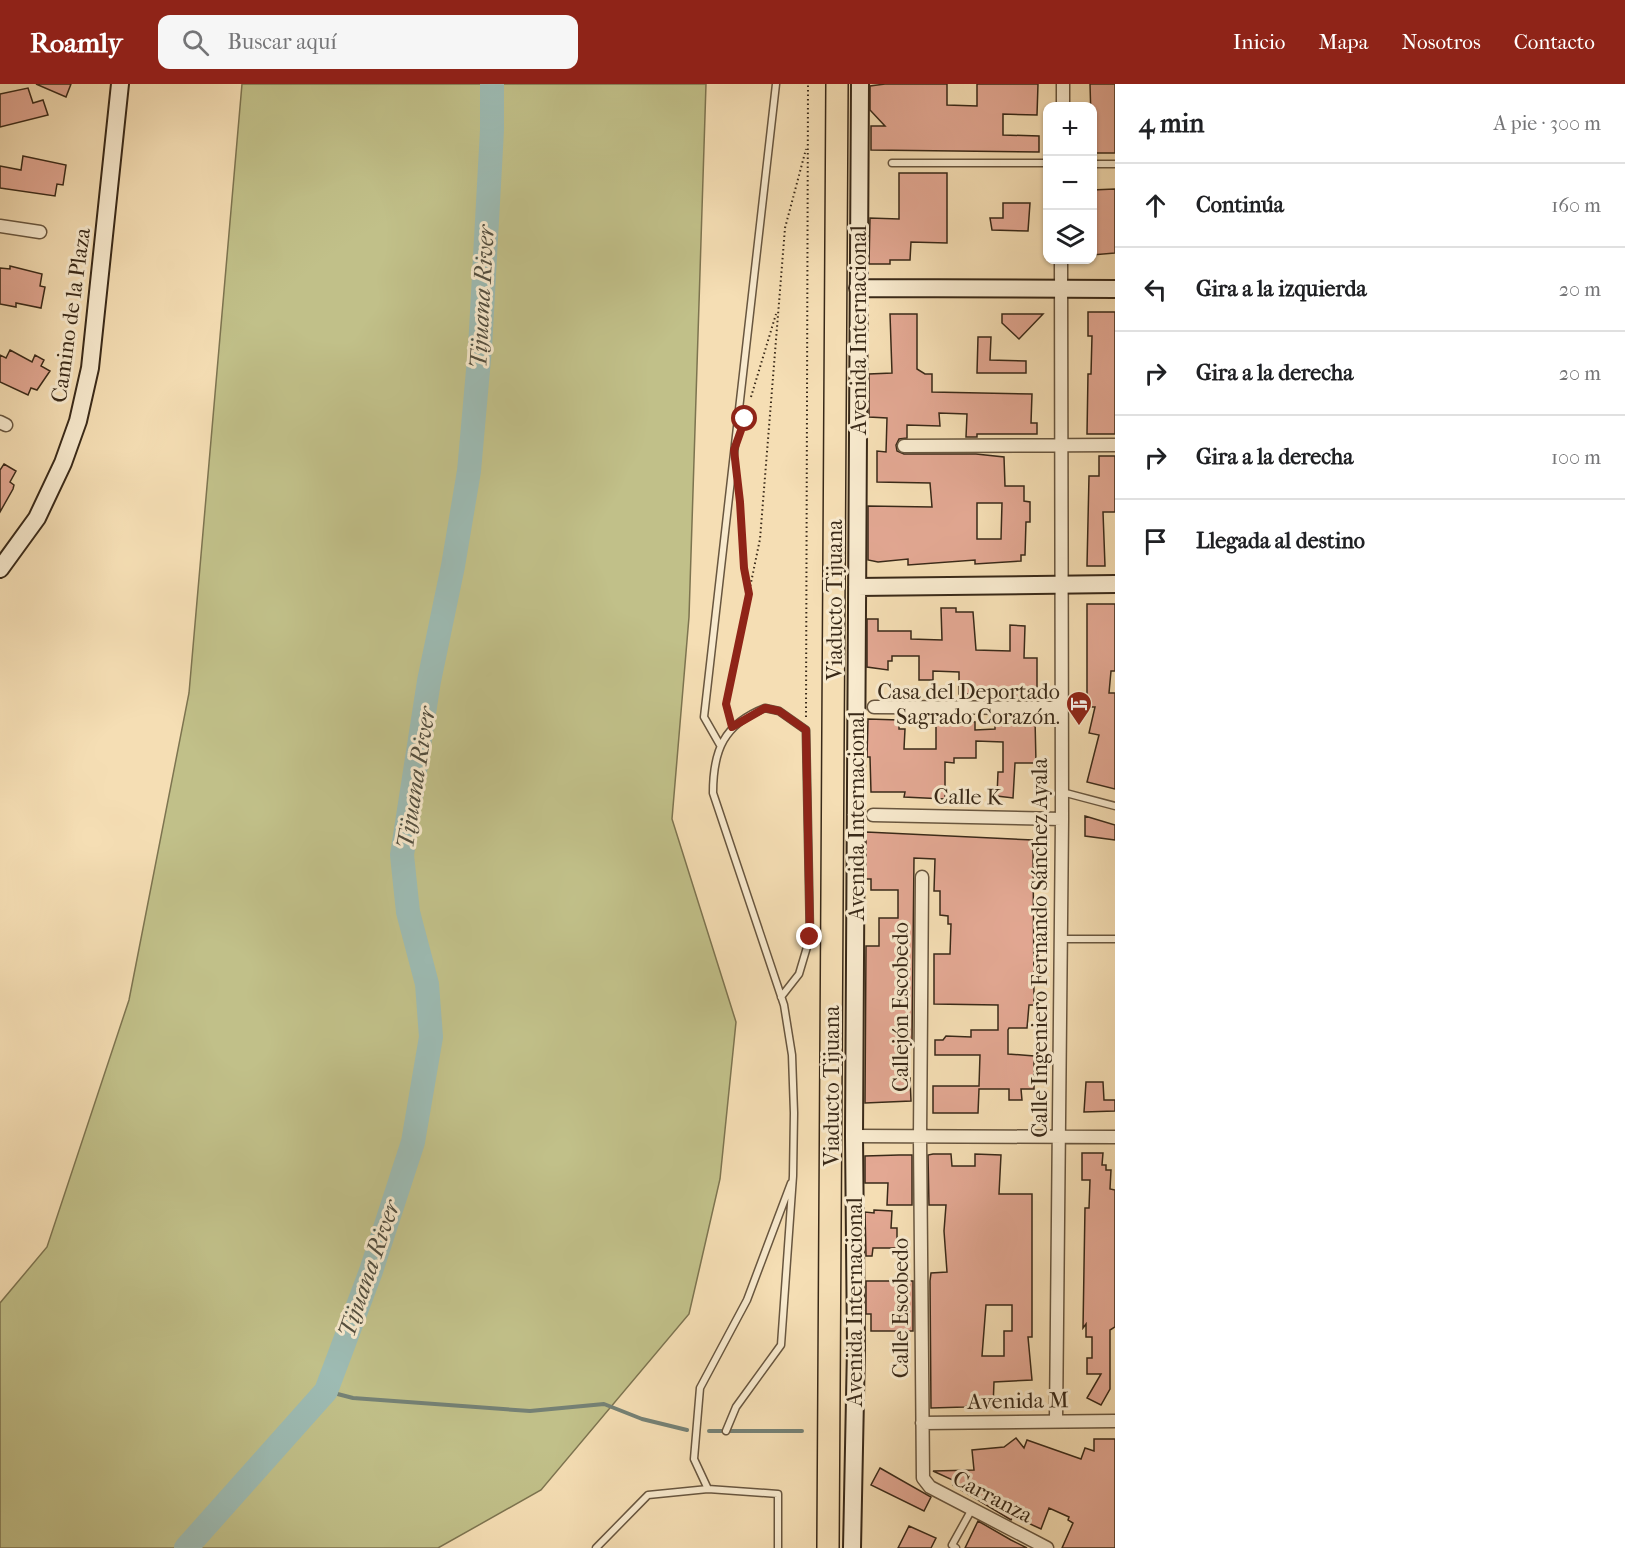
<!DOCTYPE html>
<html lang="es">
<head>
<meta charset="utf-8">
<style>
	body { margin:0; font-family:"IM FELL French Canon",serif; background:#f6f6f6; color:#202124 }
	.controls { position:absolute; right:18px; top:18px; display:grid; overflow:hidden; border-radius:12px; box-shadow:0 2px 4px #0004 }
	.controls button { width:54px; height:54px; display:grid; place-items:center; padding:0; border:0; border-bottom:2px solid #e0e0e0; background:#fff; color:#202124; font:30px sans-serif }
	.stop { position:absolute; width:18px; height:18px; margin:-14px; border:4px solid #8f2418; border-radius:50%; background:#fff }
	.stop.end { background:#8f2418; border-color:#fff; box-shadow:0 2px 6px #0008 }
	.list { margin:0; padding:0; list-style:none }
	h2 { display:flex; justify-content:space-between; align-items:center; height:78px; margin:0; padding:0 24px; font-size:26px }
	h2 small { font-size:20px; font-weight:400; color:#757577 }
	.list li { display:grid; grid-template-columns:39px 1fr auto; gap:18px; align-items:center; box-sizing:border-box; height:84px; padding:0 24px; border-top:2px solid #e0e0e0 }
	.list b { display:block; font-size:22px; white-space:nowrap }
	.list em { font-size:20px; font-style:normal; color:#757577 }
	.icon { flex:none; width:33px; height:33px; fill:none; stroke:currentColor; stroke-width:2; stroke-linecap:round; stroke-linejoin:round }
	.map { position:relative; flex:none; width:1115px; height:1464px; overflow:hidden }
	header { display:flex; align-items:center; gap:36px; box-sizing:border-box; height:84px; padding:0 30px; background:#8f2418; color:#fff }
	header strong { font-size:28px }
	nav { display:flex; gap:33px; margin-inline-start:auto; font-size:21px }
	.search { width:420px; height:54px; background:#f6f6f6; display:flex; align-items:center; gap:15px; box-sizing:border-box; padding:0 21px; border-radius:12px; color:#757577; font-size:22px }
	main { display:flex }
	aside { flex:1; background:#fff }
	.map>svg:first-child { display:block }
</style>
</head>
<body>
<header>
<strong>Roamly</strong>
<div class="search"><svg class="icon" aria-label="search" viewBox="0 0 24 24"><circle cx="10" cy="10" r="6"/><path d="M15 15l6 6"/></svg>Buscar aquí</div>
<nav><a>Inicio</a><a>Mapa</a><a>Nosotros</a><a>Contacto</a></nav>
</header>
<main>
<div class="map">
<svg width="1115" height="1464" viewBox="0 0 1115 1464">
	<rect width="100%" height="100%" fill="#f5deb4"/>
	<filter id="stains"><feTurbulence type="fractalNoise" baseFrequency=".00333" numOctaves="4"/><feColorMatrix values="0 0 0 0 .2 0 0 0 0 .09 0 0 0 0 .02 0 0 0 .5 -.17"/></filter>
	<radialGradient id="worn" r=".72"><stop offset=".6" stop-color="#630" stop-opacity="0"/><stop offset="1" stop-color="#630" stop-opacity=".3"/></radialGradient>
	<path fill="#c1c089" stroke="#7d7450" stroke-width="1.5" d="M242,0H706L689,533L672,735L736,938L720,1095L689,1230L541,1406L438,1464H0V1219L47,1163L129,916L189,609Z"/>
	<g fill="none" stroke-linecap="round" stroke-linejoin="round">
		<path stroke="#758175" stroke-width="4" d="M326,1307L353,1314L530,1327L604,1320L642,1335L687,1346
			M709,1347H802"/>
		<path stroke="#9dbbb3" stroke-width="24" d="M186,1464L326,1307L371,1187L413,1058L431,953L427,900L408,828L402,771L429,597L453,482L469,387L480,264L492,46V0"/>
	</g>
	<path fill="#e3a893" stroke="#392918" stroke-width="1.5" fill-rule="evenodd" d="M36,0H71L66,13Z
		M885,0H947V21L977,22V0H1038L1037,31L1003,30V51L1039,52V68L871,66V42H885L870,26V2Z
		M1090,0H1115V69H1092Z
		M28,4L33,19L43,16L48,31L0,43V10Z
		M23,72L66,81L63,101L57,100L55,112L0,104V82L21,86Z
		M899,89H947V159L911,158L910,176H890V180H869L870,134L899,135Z
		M1115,105V169L1092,171V106Z
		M1003,119H1030L1028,147L992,146L990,134H1003Z
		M10,182L42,190L40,202L45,203L41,224L16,219V223L0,220V184L10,185Z
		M1088,228H1115V350H1087L1088,290H1091L1092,252H1088Z
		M890,230H917V285L925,290H932V308L1032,310L1031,339H1037V350H977V353H966L967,330L939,329L940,342L907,341V354L899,355L896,361L897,367L904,370H976L1004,373L1005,402H1024V417L1030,418V438H1026L1025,471H1021V477L975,480V476L908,481V475L878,478L868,476V422L932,423L930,399L877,398V367L886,368L887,334L869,333V290L892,289ZM977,419H1002L1001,455H977Z
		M1002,230H1043L1019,255L1002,239Z
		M978,253H991L990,276L1026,277V289H977Z
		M10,266L32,278L35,271L44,276L41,282L50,287L37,306L31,304L28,311L0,298V271L6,274Z
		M1099,372H1115V428H1103L1105,482H1087L1089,392H1099Z
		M4,380L16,387L10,398L14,401L13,405L0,428V386Z
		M1087,520H1115V587H1111L1109,609H1115V705L1087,698L1099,651L1089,649L1095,623H1087Z
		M941,524H956V528H973L976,566L1010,567V541L1025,542L1024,574H1037V615L984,614V610H959V588L933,587V596H919V572H892V577H888V586L867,583V535H878V547H911V555L942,556Z
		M936,633H965V637L975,638V646L995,645V637L1035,635L1036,679H1015L1013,714L997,712L998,688H1003V658L976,657V674H954V679L945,678V715L904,713L905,708H871L870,673H867L868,635L899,636V645H905L904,665H936Z
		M1085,732L1115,741V756L1085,752Z
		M866,748L1033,756L1034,921H1029L1027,944H1009L1008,946V970L1034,972V1005H1021L1022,1016H1009V1005H979L978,1029H933V1002H979L980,971H935V956H943L946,952L971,953V946H998V921L934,920V870H950L951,840H948V832L940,831V807H934L935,775L914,774L912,958H904V970H897L898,993L910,994L911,1017L865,1019L866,862H879V834H898V806H871V795H866Z
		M1086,998H1103L1104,1016H1115V1027L1084,1028Z
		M1082,1069H1103L1102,1081H1106V1086H1111L1110,1105L1115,1106V1243L1110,1246V1305L1101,1321L1087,1314L1101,1290H1087V1274H1092V1253H1086V1240L1083,1244L1085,1124H1089L1090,1096H1082Z
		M933,1070H951L952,1082H975V1070L1001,1071L999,1110H1032V1253H1028L1032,1296L994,1298L993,1323H982V1314L965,1323L931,1324L930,1197L931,1189L947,1188L944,1147L946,1121H929L928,1071ZM986,1221H1012V1247H1004V1272H982Z
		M899,1071H912V1121H887L888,1099H865V1072Z
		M874,1126L892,1127L891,1144H897V1164H873L872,1172H866L865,1128L874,1129Z
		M866,1197H913V1247H871V1230H866Z
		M1016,1354L1024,1364L1027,1356L1081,1375L1085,1364L1094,1367V1355H1115V1464H1062L1073,1439L1068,1436L1069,1433L1049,1424L1041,1445L1013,1432L1011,1436L953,1401L955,1397L933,1387L974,1386L972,1366L1004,1363Z
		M880,1384L931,1413L924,1427L871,1401Z
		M978,1437L1011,1456L1027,1464H965Z
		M909,1442L936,1454L931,1464H898Z"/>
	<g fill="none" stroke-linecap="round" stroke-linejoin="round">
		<defs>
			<path id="lane" d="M892,79H1048
				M1092,80H1115
				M720,661L704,633L776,0
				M1062,708L1115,722
				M1061,855H1115
				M726,1347L736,1323L781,1261L793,1092L794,1029L792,971L784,921L713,709C713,666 724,640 765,624L779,627L806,646L810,853L799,890L781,913
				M708,1405L778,1410V1464
				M596,1464L648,1411L708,1405L694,1375L700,1304L747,1216L791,1099
				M956,1464L952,1461L972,1425"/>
			<path id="street" d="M1063,22V0
				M0,142L40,148
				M0,338L6,341
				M904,362L1115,361
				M874,623L1062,624
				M873,731L1062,735
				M922,793L920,1054L923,1394L930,1403L1047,1464
				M854,1052L1115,1053
				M1056,1336L1062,735L1061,176
				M922,1339L1115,1337"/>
			<path id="secondary" d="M858,204L1115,205
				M0,485L37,434L63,379L78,337L90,284L120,0
				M857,503L1115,500
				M852,1464L856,1264L854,1052L860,0"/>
			<path id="highway" d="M828,1464L837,0"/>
		</defs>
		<use href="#lane" stroke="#68563f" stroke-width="9"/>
		<use href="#street" stroke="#68563f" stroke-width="15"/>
		<use href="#secondary" stroke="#392918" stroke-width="20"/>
		<use href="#highway" stroke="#392918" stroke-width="24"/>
		<path stroke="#392918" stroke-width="2" stroke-dasharray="1.5 3" stroke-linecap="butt" d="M751,313L776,230
			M740,415L744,485L748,507
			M806,633L808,0
			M730,634L726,620L760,455L785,144L806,65"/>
		<use href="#lane" stroke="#f8eace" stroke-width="6"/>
		<use href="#street" stroke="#f8eace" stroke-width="12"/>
		<use href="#secondary" stroke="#f8eace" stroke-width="16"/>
		<use href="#highway" stroke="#f5deb4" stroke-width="21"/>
	</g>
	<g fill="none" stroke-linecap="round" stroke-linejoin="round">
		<path stroke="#8f2418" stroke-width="8" d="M745,335L734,366L740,418L744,484L749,510L726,620L732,643L765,624L779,627L806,646L810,853"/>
	</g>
	<defs>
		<symbol id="hotel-pin" viewBox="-11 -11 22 30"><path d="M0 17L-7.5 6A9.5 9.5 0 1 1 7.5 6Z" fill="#8f2418" stroke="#f8eace"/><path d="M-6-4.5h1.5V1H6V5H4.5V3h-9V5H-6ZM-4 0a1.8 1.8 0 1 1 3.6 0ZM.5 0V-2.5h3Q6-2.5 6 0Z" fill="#fff"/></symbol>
	</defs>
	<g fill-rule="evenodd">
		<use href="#hotel-pin" x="1064" y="605" width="30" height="40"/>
	</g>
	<g text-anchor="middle" stroke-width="6" stroke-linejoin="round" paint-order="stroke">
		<g font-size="22" fill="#392918" stroke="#f8eace">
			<text transform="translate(70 231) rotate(-82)" y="8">Camino de la Plaza</text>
			<text transform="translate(858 246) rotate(-90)" y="8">Avenida Internacional</text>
			<text transform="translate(834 516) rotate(-90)" y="8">Viaducto Tijuana</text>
			<text transform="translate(968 712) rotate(1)" y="8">Calle K</text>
			<text transform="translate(856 732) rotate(-90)" y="8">Avenida Internacional</text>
			<text transform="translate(1039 864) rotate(-90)" y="8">Calle Ingeniero Fernando Sánchez Ayala</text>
			<text transform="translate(900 923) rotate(-90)" y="8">Callejón Escobedo</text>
			<text transform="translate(831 1002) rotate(-90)" y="8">Viaducto Tijuana</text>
			<text transform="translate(854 1218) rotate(-90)" y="8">Avenida Internacional</text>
			<text transform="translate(900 1224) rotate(-90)" y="8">Calle Escobedo</text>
			<text transform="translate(1018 1316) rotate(-1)" y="8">Avenida M</text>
			<text transform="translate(993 1412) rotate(28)" y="8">Carranza</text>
		</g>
		<g font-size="22" fill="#392918" stroke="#f8eace" text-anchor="end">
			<text x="1060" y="615">Casa del Deportado<tspan x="1060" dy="25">Sagrado Corazón.</tspan></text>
		</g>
		<g font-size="24" font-style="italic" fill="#524e3f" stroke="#f8eace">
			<text transform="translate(482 213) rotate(-87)" y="8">Tijuana River</text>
			<text transform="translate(416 694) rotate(-81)" y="8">Tijuana River</text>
			<text transform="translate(369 1185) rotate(-71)" y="8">Tijuana River</text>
		</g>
	</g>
	<rect width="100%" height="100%" filter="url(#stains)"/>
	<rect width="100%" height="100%" fill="url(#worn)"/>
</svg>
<div class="controls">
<button>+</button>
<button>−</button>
<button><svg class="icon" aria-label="layers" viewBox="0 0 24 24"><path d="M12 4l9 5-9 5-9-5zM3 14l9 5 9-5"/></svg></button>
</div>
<div class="stop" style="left:745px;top:335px"></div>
<div class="stop end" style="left:810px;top:853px"></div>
</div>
<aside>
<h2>4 min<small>A pie · 300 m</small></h2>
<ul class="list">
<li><svg class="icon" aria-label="ahead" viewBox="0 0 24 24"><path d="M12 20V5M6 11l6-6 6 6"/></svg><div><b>Continúa</b></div><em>160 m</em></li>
<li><svg class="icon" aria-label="left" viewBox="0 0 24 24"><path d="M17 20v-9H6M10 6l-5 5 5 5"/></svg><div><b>Gira a la izquierda</b></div><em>20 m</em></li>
<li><svg class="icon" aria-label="right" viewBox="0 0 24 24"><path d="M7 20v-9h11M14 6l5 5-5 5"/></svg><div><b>Gira a la derecha</b></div><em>20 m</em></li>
<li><svg class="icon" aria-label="right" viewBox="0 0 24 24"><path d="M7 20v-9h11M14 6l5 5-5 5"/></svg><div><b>Gira a la derecha</b></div><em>100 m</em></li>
<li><svg class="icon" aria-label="arrive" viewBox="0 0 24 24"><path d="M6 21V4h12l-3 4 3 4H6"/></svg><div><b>Llegada al destino</b></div></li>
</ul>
</aside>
</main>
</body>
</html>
